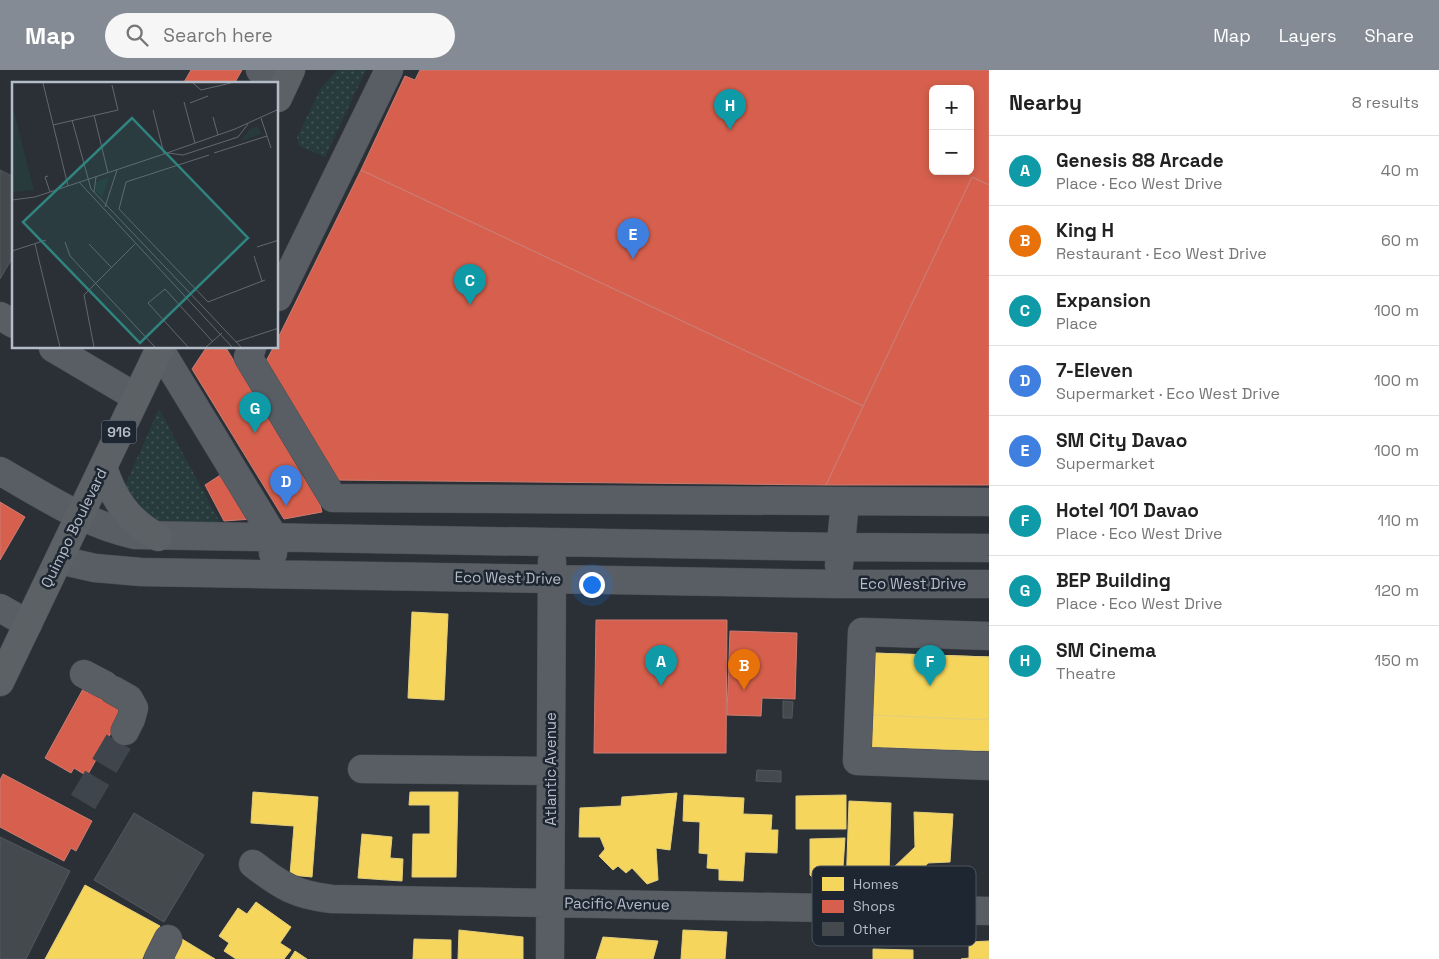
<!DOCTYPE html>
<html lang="en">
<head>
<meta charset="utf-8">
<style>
	body { margin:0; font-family:"Space Grotesk",sans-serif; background:#f6f6f6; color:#222 }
	.controls { position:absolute; right:15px; top:15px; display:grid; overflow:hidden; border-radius:8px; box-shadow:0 2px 8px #0003 }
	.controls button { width:45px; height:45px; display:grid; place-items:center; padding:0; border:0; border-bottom:1px solid #e0e0e0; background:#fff; color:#222; font:25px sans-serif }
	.you { position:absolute; left:591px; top:514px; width:18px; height:18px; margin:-12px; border:4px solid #fff; border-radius:50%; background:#1a73e8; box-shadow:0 0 0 8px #1a73e833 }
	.badge { display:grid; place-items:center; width:32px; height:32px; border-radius:50%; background:#848b95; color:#fff; font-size:16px; font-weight:700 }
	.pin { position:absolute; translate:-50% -41px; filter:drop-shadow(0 1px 2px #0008) }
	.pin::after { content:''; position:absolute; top:26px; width:18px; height:15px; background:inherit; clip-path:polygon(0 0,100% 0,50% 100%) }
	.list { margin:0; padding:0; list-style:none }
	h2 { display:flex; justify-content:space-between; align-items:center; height:65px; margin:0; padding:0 20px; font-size:21px }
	h2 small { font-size:16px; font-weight:400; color:#767676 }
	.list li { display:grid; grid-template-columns:32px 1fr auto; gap:15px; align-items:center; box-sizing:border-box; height:70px; padding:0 20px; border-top:1px solid #e0e0e0 }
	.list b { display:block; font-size:19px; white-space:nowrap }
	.list p { margin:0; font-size:16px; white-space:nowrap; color:#767676 }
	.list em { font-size:16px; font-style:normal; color:#767676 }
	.icon { flex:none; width:28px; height:28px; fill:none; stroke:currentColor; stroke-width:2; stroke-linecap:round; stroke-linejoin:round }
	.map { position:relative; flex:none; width:989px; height:889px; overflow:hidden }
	header { display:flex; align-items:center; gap:30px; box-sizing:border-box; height:70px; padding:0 25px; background:#848b95; color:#fff }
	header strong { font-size:24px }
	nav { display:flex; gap:28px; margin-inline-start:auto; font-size:18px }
	.search { width:350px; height:45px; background:#f6f6f6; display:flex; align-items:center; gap:12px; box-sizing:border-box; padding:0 18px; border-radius:28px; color:#767676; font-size:19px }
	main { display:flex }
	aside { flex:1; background:#fff }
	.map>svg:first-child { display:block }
</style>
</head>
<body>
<header>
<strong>Map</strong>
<div class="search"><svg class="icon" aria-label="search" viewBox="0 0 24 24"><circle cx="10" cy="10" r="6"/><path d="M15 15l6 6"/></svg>Search here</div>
<nav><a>Map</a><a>Layers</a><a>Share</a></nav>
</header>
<main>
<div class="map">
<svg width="989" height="889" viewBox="0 0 989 889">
	<defs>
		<pattern id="grass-dots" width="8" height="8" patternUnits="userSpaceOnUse" patternTransform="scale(1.25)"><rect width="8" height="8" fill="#273a3c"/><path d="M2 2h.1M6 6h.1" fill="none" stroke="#445557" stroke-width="1.8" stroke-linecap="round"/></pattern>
	</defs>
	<rect width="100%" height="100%" fill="#2a3036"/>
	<path fill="url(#grass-dots)" d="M338,0H366L325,87L299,76L297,67L321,18Z
		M159,339L221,454L163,453L146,448L126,421V413Z"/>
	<path fill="#f6d55c" stroke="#e2ce7c" d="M412,542L448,544L444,630L408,628Z
		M872,583L989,587V681L868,677Z
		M872,583L989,587V650L870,645Z
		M253,722L318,727L312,807L290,805L294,756L251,753Z
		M410,722H458L456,807H412L413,764H430V735H409Z
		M677,723L670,780L656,778L658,810L647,814L632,798L626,803L618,796L613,800L599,786L605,779L600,767H579L580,738L621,736L622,727Z
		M684,725L744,728L743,744L772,745L771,760H778L777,783L745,782L743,811L719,810V799L707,798L708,784L699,783L700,752L683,751Z
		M846,725V759H796V726Z
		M849,731L891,733L889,803H876L875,818H846Z
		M914,742L953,744L950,792L928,793L907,817L891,800L915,777Z
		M362,764L392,767L390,788L403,789L402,811L358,808Z
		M845,768L842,813L816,810L810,805V769Z
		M85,815L160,856L142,889H45Z
		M256,832L291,857L280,873L291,880L284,889H236L224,881L229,873L219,866L238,838L247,844Z
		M459,860L523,867V889H458Z
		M683,860L727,862L725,889H681Z
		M603,867L658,871L653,889H596Z
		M182,869L215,889H176L171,886Z
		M414,869L451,870V889H413Z
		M989,871V889H961L969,888V872Z
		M873,879L913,880V889H873Z
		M295,881L307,889H290Z"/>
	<path fill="#d6604d" stroke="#cc7c72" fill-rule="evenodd" d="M191,0H242L234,14H183Z
		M420,0H989V115L972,107L863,336L361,100L405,6L415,10ZM933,19H970V101H933Z
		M361,100L863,336L826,415L332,410L263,297L273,278H278V268Z
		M972,107L989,115V415H826Z
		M206,278H226L318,427L322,442L284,449L192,299Z
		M225,402L252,449L224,451L205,415Z
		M0,432L25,447L0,490Z
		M596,550H727L726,683H594Z
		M730,561L797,563L795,629L762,628L761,646L727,645Z
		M93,614L116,616L107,632L123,641L121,668L111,663L87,706L74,698L71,703L45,688L83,619L88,623Z
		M3,704L92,751L76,781L71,778L64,791L0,757V710Z"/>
	<path fill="#44494e" stroke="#52575e" d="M0,100L14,107V185L0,209Z
		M783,631L793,632L792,648H783Z
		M757,700L781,701V712L756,711Z
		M134,743L204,785L164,852L94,810Z
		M0,767L70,801L26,889H0Z"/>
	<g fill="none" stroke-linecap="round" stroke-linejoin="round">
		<path stroke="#3f454c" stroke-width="28" stroke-dasharray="28 14" stroke-linecap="butt" d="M83,732L125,661"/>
		<defs>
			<path id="minor" d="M260,0L284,14
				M278,227L389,0
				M0,246L14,254
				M53,278L136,327
				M159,278L274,467L273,483
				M252,278L248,287L333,428L989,432
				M0,401C44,426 85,454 135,465L840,477L989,478
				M59,490L95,498L141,502L837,514H989
				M839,495L845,431
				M0,538L28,554
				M989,566L862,562L857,691L989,696
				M84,604L105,615
				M113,620L129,629L134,638L131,649L125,661
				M362,699L551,701
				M253,794C281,816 296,825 332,829L989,841
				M158,889L168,869
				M550,889L552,491"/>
			<path id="major" d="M278,28L291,0
				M103,397C113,428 128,451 158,467
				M0,612L160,278"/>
		</defs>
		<use href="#minor" stroke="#484c51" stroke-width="29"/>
		<use href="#major" stroke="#484c53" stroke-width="29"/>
		<use href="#minor" stroke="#595e65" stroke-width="28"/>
		<use href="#major" stroke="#5c6166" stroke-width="28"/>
	</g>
	<g text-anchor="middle" stroke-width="5" stroke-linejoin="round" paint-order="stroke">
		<rect fill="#1d2631" stroke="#878f9b" stroke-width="1" x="101.5" y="350.5" width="35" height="23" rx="4"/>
		<g font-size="14" font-weight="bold" fill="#b4bcc8">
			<text x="119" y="367">916</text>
		</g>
		<g font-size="15" fill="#b4bcc8" stroke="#1d2631">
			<text transform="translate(74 458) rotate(-64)" y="5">Quimpo Boulevard</text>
			<text transform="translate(508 508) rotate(1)" y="5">Eco West Drive</text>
			<text x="913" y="519">Eco West Drive</text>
			<text transform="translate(551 699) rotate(-90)" y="5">Atlantic Avenue</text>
			<text transform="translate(617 834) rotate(1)" y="5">Pacific Avenue</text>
		</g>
	</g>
	<g transform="translate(12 12)">
		<rect width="266" height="266" fill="#2a3036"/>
		<path d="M246,44L249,52L228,59L238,47ZM97,95L90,116L84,109V100Z" fill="#273a3c"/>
		<path d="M0,21L16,85L22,108L0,110Z" fill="#273a3c"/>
		<path fill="none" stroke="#616870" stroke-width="1" d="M31,1L56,104M181,1L189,8L219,1M172,20L183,61M178,21L196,14M141,28L152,72M82,33L96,91M201,35L206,53M249,36L259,66M60,38L79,107L229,265M41,43L106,28L100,3M156,71L171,73L226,55L236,42M202,71L255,54M197,73L114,100L107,127L196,220L253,198M36,94L33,95L38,110M67,100L220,265M82,110L84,95M0,118L23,115L155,71L223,47L267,27M93,125L105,88M53,160L58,174L143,265M23,162L48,265M77,162L99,185M245,165L267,158M0,169L34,158M242,174L250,199M224,260L267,246M82,265L72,213L123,162M176,265L136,221L153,207L201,260M194,265L210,251"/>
		<path fill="#308480" fill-opacity="0.15" stroke="#308480" stroke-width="2.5" d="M120,36L236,156L128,261L11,140Z"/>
		<rect width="266" height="266" fill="none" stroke="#b4bcc8" stroke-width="2.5"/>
	</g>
	<rect x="812" y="796" width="164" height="80" rx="8" fill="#1d2631" stroke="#4a535e" stroke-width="1"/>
	<rect x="822" y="807" width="22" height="14" fill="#f6d55c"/>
	<rect x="822" y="830" width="22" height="13" fill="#d6604d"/>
	<rect x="822" y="852" width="22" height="14" fill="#44494e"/>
	<g font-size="14" fill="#b4bcc8">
		<text x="853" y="819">Homes</text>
		<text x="853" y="841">Shops</text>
		<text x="853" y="864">Other</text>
	</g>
</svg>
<div class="controls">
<button>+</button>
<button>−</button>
</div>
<div class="you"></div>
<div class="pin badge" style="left:661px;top:616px;background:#0f9aa8">A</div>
<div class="pin badge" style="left:744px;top:620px;background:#e8710a">B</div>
<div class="pin badge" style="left:470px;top:235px;background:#0f9aa8">C</div>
<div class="pin badge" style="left:286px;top:436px;background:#3f7fe0">D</div>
<div class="pin badge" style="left:633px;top:189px;background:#3f7fe0">E</div>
<div class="pin badge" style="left:930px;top:616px;background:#0f9aa8">F</div>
<div class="pin badge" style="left:255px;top:363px;background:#0f9aa8">G</div>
<div class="pin badge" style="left:730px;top:60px;background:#0f9aa8">H</div>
</div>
<aside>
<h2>Nearby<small>8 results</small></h2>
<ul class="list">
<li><span class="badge" style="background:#0f9aa8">A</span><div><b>Genesis 88 Arcade</b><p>Place · Eco West Drive</p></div><em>40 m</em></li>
<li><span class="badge" style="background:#e8710a">B</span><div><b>King H</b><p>Restaurant · Eco West Drive</p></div><em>60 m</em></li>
<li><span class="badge" style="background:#0f9aa8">C</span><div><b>Expansion</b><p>Place</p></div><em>100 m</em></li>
<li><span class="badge" style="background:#3f7fe0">D</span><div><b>7-Eleven</b><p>Supermarket · Eco West Drive</p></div><em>100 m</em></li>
<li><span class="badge" style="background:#3f7fe0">E</span><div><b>SM City Davao</b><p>Supermarket</p></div><em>100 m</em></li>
<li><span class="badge" style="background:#0f9aa8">F</span><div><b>Hotel 101 Davao</b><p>Place · Eco West Drive</p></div><em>110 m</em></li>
<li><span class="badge" style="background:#0f9aa8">G</span><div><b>BEP Building</b><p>Place · Eco West Drive</p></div><em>120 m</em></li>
<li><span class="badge" style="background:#0f9aa8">H</span><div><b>SM Cinema</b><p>Theatre</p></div><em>150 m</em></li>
</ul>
</aside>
</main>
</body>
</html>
